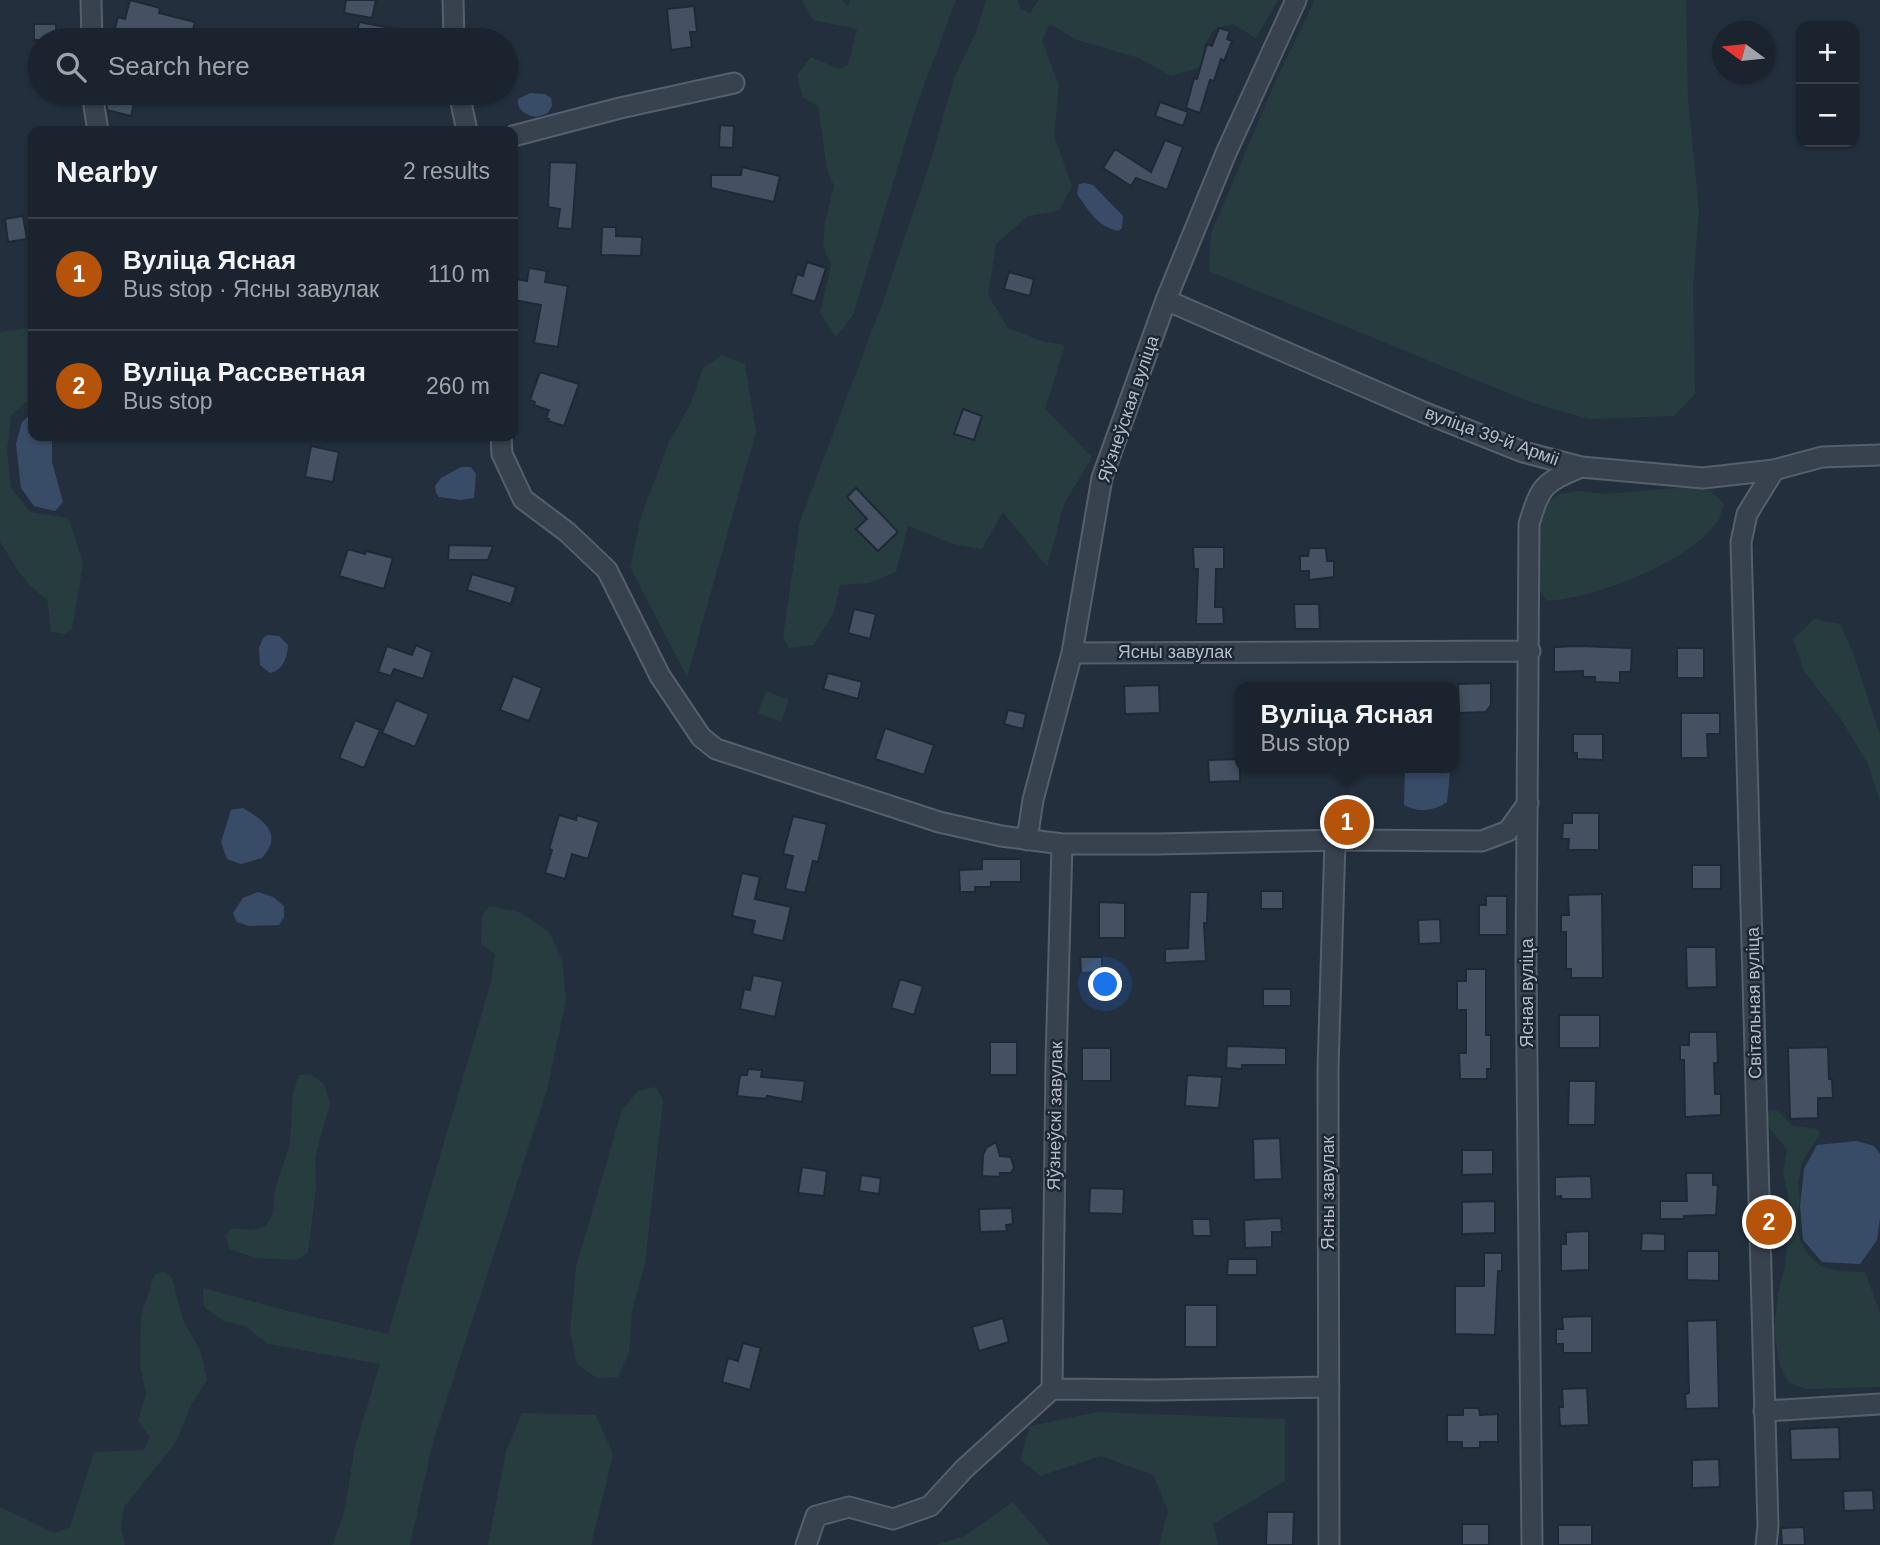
<!DOCTYPE html>
<html lang="en">
<head>
<meta charset="utf-8">
<style>
	body { margin:0; font-family:Arial,sans-serif; background:#242b36; color:#f1f3f6 }
	.controls { position:absolute; right:21px; top:21px; display:grid; overflow:hidden; border-radius:14px; box-shadow:0 2px 5px #0004 }
	.controls button { width:63px; height:63px; display:grid; place-items:center; padding:0; border:0; border-bottom:2px solid #39404a; background:#1b232e; color:#f1f3f6; font:35px sans-serif }
	.compass { position:absolute; left:1712px; top:21px; width:63px; height:63px; border-radius:50%; background:#1b232e; box-shadow:0 2px 5px #0004; rotate:285deg }
	.you { position:absolute; left:1106px; top:985px; width:24px; height:24px; margin:-18px; border:5px solid #fff; border-radius:50%; background:#1a73e8; box-shadow:0 0 0 10px #1a73e833 }
	.badge { display:grid; place-items:center; width:46px; height:46px; border-radius:50%; background:#b45309; color:#fff; font-size:23px; font-weight:700 }
	.pin { position:absolute; translate:-50% -50%; border:4px solid #fff; box-shadow:0 2px 7px #0006 }
	.popup { position:absolute; left:1235px; top:682px; width:224px; height:91px; box-sizing:border-box; display:grid; place-content:center; border-radius:14px; background:#1b232e; filter:drop-shadow(0 2px 5px #0005); font-size:23px; white-space:nowrap; color:#a0a4aa }
	.popup b { font-size:26px; color:#f1f3f6 }
	.popup::after { content:''; position:absolute; left:50%; top:100%; margin-left:-14px; border:14px solid transparent; border-top-color:#1b232e }
	.list { margin:0; padding:0; list-style:none }
	h2 { display:flex; justify-content:space-between; align-items:center; height:91px; margin:0; padding:0 28px; font-size:30px }
	h2 small { font-size:23px; font-weight:400; color:#a0a4aa }
	.list li { display:grid; grid-template-columns:46px 1fr auto; gap:21px; align-items:center; box-sizing:border-box; height:112px; padding:0 28px; border-top:2px solid #39404a }
	.list b { display:block; font-size:26px; white-space:nowrap }
	.list p { margin:0; font-size:23px; white-space:nowrap; color:#a0a4aa }
	.list em { font-size:23px; font-style:normal; color:#a0a4aa }
	.icon { flex:none; width:38px; height:38px; fill:none; stroke:currentColor; stroke-width:2; stroke-linecap:round; stroke-linejoin:round }
	.map { position:relative; flex:none; width:1880px; height:1545px; overflow:hidden }
	.search { position:absolute; background:#1b232e; box-shadow:0 2px 5px #0004; left:28px; top:28px; width:490px; height:77px; display:flex; align-items:center; gap:18px; box-sizing:border-box; padding:0 24px; border-radius:38px; color:#a0a4aa; font-size:26px }
	.panel { position:absolute; background:#1b232e; box-shadow:0 2px 5px #0004; left:28px; top:126px; width:490px; height:315px; border-radius:14px }
	.map>svg:first-child { display:block }
</style>
</head>
<body>
<div class="map">
<svg width="1880" height="1545" viewBox="0 0 1880 1545">
	<rect width="100%" height="100%" fill="#242f3e"/>
	<path fill="#263c3f" d="M802,0H841L848,6L850,0H956L916,107L853,315L836,337L820,313L831,265L823,245L825,223L834,186L827,169L818,106L803,98L797,75L811,57L839,69L848,65L857,29L813,20Z
		M986,0H1018L1020,9L1030,13L1039,0H1278L1256,38L1233,24L1214,29L1204,46L1208,65L1171,76L1139,58L1077,40L1050,24L1042,41L1059,85L1054,135L1072,186L1059,211L1028,216L996,244L988,295L1008,328L1042,341L1065,345L1045,409L1092,457L1064,504L1047,567L1003,512L982,549L953,544L908,526L896,572L869,583L840,585L834,612L814,645L789,648L783,636L800,521L881,307L931,160L954,78L976,32Z
		M1315,0H1686L1688,98L1699,211L1693,286L1695,394L1674,416L1589,419L1533,403L1209,271L1211,234L1275,82Z
		M28,328L33,341V395L11,416L7,451L11,487L30,512L67,518L70,523L83,564L72,629L64,634L51,632L47,598C26,588 12,561 0,541V332Z
		M722,355L745,364L756,432L687,677L630,567L641,517L669,442L691,403L703,368Z
		M1677,488C1698,489 1710,485 1724,504C1722,509 1721,515 1719,519C1692,562 1595,598 1547,601L1538,589L1539,516L1545,504L1559,494L1580,491L1606,494Z
		M1814,619L1840,624L1854,655L1880,735V802L1868,764L1841,719L1804,671L1793,639Z
		M766,691L789,700L781,722L758,713Z
		M489,906L519,912L549,932L562,960L566,1000L547,1090L433,1442L410,1545H332L344,1515L355,1446L380,1364L268,1344L245,1326L223,1321L204,1307L203,1288L288,1311L388,1334L491,982L495,954L481,944L482,917Z
		M310,1074L324,1084L330,1103L315,1157L316,1189L308,1252L297,1260L255,1258L230,1249L225,1236L232,1228L250,1230L265,1227L273,1214L275,1189L290,1143L293,1092L299,1075Z
		M656,1087L663,1100L645,1264L632,1311L629,1353L618,1377L597,1378L577,1364L570,1331L576,1267L622,1110L638,1091Z
		M1769,1110L1778,1111L1793,1126L1818,1129L1820,1134L1802,1162L1798,1183L1800,1200L1797,1223L1800,1241L1808,1254L1820,1266L1838,1271L1865,1272L1880,1313V1387L1806,1389L1789,1383L1779,1363L1774,1327L1778,1294L1785,1266L1791,1208L1783,1173L1787,1150C1778,1136 1762,1127 1769,1110Z
		M164,1272L172,1278L183,1320L201,1352L207,1380L191,1405L176,1442L124,1507L121,1526L125,1545H0V1507L54,1533L70,1527L94,1452L144,1450L150,1437L138,1421L146,1394L140,1365L141,1316L155,1274Z
		M1097,1412L1285,1419V1481L1213,1524L1218,1545H1159L1168,1511L1153,1475L1101,1456L1040,1476L1020,1459L1030,1426Z
		M522,1413L596,1415L613,1455L591,1545H488L506,1451Z
		M1013,1502L1050,1545H935L965,1536Z"/>
	<path fill="#394c67" d="M530,93L545,94L551,98L552,106L548,113L536,117C526,115 516,110 518,99Z
		M1085,183L1093,185L1123,216L1122,228L1118,231C1097,226 1089,211 1077,194L1079,184Z
		M31,414H33V436H52V462L63,502L55,511L34,506L21,488L16,444L22,422Z
		M461,467H471L476,474L474,498L461,500L439,497L436,493L435,486L441,478Z
		M268,635L279,636L288,645C287,657 284,670 270,673L260,665L259,648L263,638Z
		M1405,768H1446L1450,773L1447,802C1434,811 1418,813 1404,805Z
		M243,808C254,815 275,826 271,843C270,848 265,854 262,858L241,864L227,859L221,842L231,810Z
		M258,892L273,897L284,906V917L279,925L249,926L237,922L233,913L243,898Z
		M1857,1141L1874,1146L1880,1154V1218L1877,1240L1860,1264L1822,1262L1803,1240L1800,1206L1804,1169L1817,1145Z"/>
	<g fill="none" stroke-linecap="round" stroke-linejoin="round">
		<path stroke="#394c67" stroke-width="5" d="M475,128L510,131"/>
	</g>
	<path fill="#455162" stroke="#1f2835" stroke-width="2" d="M130,0L160,8L159,13L195,22L191,40L154,32L153,36L132,31L129,40H112L118,17L125,19Z
		M346,0H376L372,18L344,13Z
		M694,6L697,32H690L692,47L671,50L667,9Z
		M359,22L418,33L417,40H356Z
		M34,24H56V40H34Z
		M1219,28L1230,31L1227,39L1232,41L1224,61L1221,59L1214,81L1210,80L1200,113L1186,108L1194,78L1197,79L1207,44L1212,46Z
		M110,93L136,96L131,116L107,110L105,95L110,97Z
		M1160,102L1188,112L1183,126L1155,116Z
		M720,125L734,126L733,148L719,147Z
		M1165,140L1183,147L1167,190L1136,178L1131,186L1103,168L1115,149L1151,172Z
		M550,162L577,163L572,229L557,228L560,209L548,207Z
		M742,167L780,176L774,202L711,188V175H741Z
		M23,216L27,239L8,242L5,219Z
		M602,227H616V236L642,237L641,256L601,255Z
		M807,262L826,268L815,302L791,294L797,274L803,276Z
		M529,268L547,271L545,282L568,286L558,347L534,343L541,305L514,300L517,279L527,281Z
		M1009,272L1034,279L1030,296L1004,289Z
		M540,372L579,384L564,426L548,421L549,419L546,418L549,410L534,405L535,402L530,400Z
		M963,409L982,416L974,440L954,434Z
		M311,446L339,452L333,482L305,477Z
		M856,488L898,532L878,551L856,529L867,519L847,497Z
		M449,545L493,546L488,560H448Z
		M1193,547H1224V569H1216L1215,607H1223L1224,624H1196L1198,569H1194Z
		M1309,548H1326L1327,561H1334V577L1309,580V571H1300V556H1308Z
		M348,549L365,554L366,551L393,558L384,589L339,576Z
		M472,574L516,587L511,604L467,590Z
		M1294,604H1319L1320,629H1295Z
		M854,609L876,614L870,639L848,633Z
		M416,645L432,652L423,679L394,669L391,676L378,672L387,646L412,655Z
		M1579,646L1632,648L1631,672H1620V683L1595,682V677H1583V671L1554,672V647Z
		M1677,648H1704V678H1677Z
		M828,673L862,682L858,699L823,689Z
		M513,676L542,688L529,721L500,710Z
		M1491,683V705L1486,712L1459,713L1458,684Z
		M1159,685L1160,713L1125,714L1124,686Z
		M396,700L429,714L415,747L382,733Z
		M1008,710L1026,714L1023,729L1004,724Z
		M1681,713H1720V734H1707L1708,758H1681Z
		M355,720L380,730L364,768L339,758Z
		M885,728L934,745L924,775L875,759Z
		M1573,734H1603V760L1577,759V753H1573Z
		M1240,759V781L1209,782L1208,760Z
		M1572,813H1599V850H1568L1569,839H1562L1563,823H1572Z
		M559,815L576,820L577,815L599,822L588,859L572,854L565,879L545,873L552,850L549,849Z
		M793,816L827,824L818,862L813,861L805,893L785,889L793,856L783,854Z
		M982,859H1021V882H991V887H975V892H960L959,870L982,869Z
		M1692,865H1721V889H1692Z
		M742,873L760,877L755,899L791,907L783,941L752,934L755,921L732,916Z
		M1261,891H1283V909H1261Z
		M1190,892H1208L1207,923H1204L1206,961L1165,963V949L1188,948Z
		M1602,894L1603,978H1571V969H1566V932H1561V915H1569L1568,895Z
		M1486,896H1507V935H1479V905H1486Z
		M1099,902L1125,903V938H1099Z
		M1440,919L1441,943L1419,944L1418,920Z
		M1686,947H1716L1717,987L1687,988Z
		M1080,957H1102V972L1081,973Z
		M1466,969H1486V1035H1491V1069H1487V1079H1460L1459,1053H1466V1010H1457V981H1466Z
		M753,975L783,981L775,1017L740,1009L744,989L750,990Z
		M900,979L923,986L914,1015L891,1008Z
		M1263,989H1291V1006H1263Z
		M1559,1015H1600V1048H1559Z
		M1689,1032H1717L1718,1063H1714L1715,1094H1721V1115L1685,1117L1684,1060H1680V1045H1689Z
		M990,1042H1017V1075H990Z
		M1227,1046L1286,1048V1065H1242V1069L1226,1068Z
		M1828,1047L1829,1079H1832L1833,1098H1818V1118L1790,1119L1788,1048Z
		M1082,1048H1111V1081H1082Z
		M748,1069L762,1070L761,1077L805,1081L802,1102L767,1096L766,1099L737,1096L740,1075H747Z
		M1187,1075L1222,1077L1219,1108L1185,1106Z
		M1569,1081H1596L1595,1125H1568Z
		M1280,1138L1282,1179L1254,1180L1253,1139Z
		M996,1142L1000,1156L1011,1157L1014,1168L1011,1173H1000V1177L982,1176L983,1155L986,1148Z
		M1462,1150H1493V1174L1462,1175Z
		M802,1167L827,1171L824,1196L798,1193Z
		M1686,1173H1713V1185H1718L1716,1215L1684,1216V1219H1660V1201H1687Z
		M861,1175L881,1178L879,1194L859,1191Z
		M1591,1176L1592,1199H1561V1196L1555,1197V1177Z
		M1090,1188L1124,1189L1123,1214L1089,1213Z
		M1495,1201V1233L1462,1234V1202Z
		M1012,1208L1013,1224L1006,1225L1007,1231L980,1232L979,1209Z
		M1281,1218L1282,1232H1272V1247L1245,1248L1244,1220Z
		M1192,1219H1210L1211,1236H1193Z
		M1589,1231V1270L1561,1271V1244H1566V1232Z
		M1642,1233L1665,1234V1251H1641Z
		M1687,1251H1719V1281L1687,1280Z
		M1484,1253H1502V1271H1498L1495,1335L1455,1334V1286H1484Z
		M1228,1259H1257V1275H1227Z
		M1185,1305H1217V1347H1185Z
		M1592,1316V1353H1563V1344H1556V1329H1563L1562,1317Z
		M1003,1318L1009,1342L979,1351L972,1327Z
		M1717,1320L1719,1408L1686,1409L1685,1394L1689,1393L1687,1321Z
		M743,1343L761,1348L750,1390L722,1382L728,1358L738,1361Z
		M1587,1388L1589,1425L1560,1426L1559,1407H1563L1562,1389Z
		M1463,1408H1479L1480,1415L1498,1414V1442H1480V1448H1462V1442H1447V1415H1463Z
		M1839,1427L1840,1459L1791,1460L1790,1429Z
		M1719,1459L1720,1487L1692,1488V1460Z
		M1873,1490L1874,1510L1844,1511L1843,1491Z
		M1267,1512H1294L1293,1545H1266Z
		M1462,1524H1489V1545H1462Z
		M1558,1525H1592V1545H1558Z
		M1804,1527L1805,1545H1782L1781,1528Z"/>
	<g fill="none" stroke-linecap="round" stroke-linejoin="round">
		<defs>
			<path id="minor" d="M91,0L92,40
				M453,0L454,40
				M92,93L98,131
				M459,93L467,131
				M513,136L620,108L734,83
				M1166,300L1423,412L1523,452L1581,467L1703,478L1774,470L1822,457L1880,455
				M501,436L502,454L523,499L567,532L607,570L660,676L701,737L716,749L939,822L1001,836L1062,844H1157L1345,840L1482,841L1508,831L1528,803
				M1072,653L1530,651
				M1027,840L1033,800L1072,653L1102,478L1166,300L1226,153L1296,0
				M1052,1389L1056,1062L1062,844
				M1764,1411L1880,1404
				M806,1545L816,1516L849,1507L893,1519L930,1506L964,1469L1052,1389L1156,1390L1329,1387
				M1329,1545L1328,1069L1335,841
				M1532,1545L1526,967L1529,524C1541,484 1544,483 1581,467
				M1766,1545L1768,1526L1741,542L1747,514L1774,470"/>
		</defs>
		<use href="#minor" stroke="#565f6c" stroke-width="23"/>
		<use href="#minor" stroke="#38414e" stroke-width="19"/>
	</g>
	<g text-anchor="middle" stroke-width="5" stroke-linejoin="round" paint-order="stroke">
		<g font-size="18" fill="#b4bcc9" stroke="#1d2633">
			<text transform="translate(1128 409) rotate(-71)" y="6">Яўзнеўская вуліца</text>
			<text transform="translate(1492 436) rotate(20)" y="6">вуліца 39-й Арміі</text>
			<text x="1175" y="658">Ясны завулак</text>
			<text transform="translate(1527 993) rotate(-90)" y="6">Ясная вуліца</text>
			<text transform="translate(1754 1003) rotate(-91)" y="6">Світальная вуліца</text>
			<text transform="translate(1055 1116) rotate(-89)" y="6">Яўзнеўскі завулак</text>
			<text transform="translate(1328 1193) rotate(-90)" y="6">Ясны завулак</text>
		</g>
	</g>
</svg>
<div class="controls">
<button>+</button>
<button>−</button>
</div>
<svg class="compass" viewBox="-18 -18 36 36"><path d="M0-13l5 13h-10z" fill="#e53935"/><path d="M0 13l5-13h-10z" fill="#a0a4aa"/></svg>
<div class="you"></div>
<div class="pin badge" style="left:1347px;top:822px">1</div>
<div class="popup"><b>Вуліца Ясная</b>Bus stop</div>
<div class="pin badge" style="left:1769px;top:1222px">2</div>
<div class="search"><svg class="icon" aria-label="search" viewBox="0 0 24 24"><circle cx="10" cy="10" r="6"/><path d="M15 15l6 6"/></svg>Search here</div>
<section class="panel">
<h2>Nearby<small>2 results</small></h2>
<ul class="list">
<li><span class="badge">1</span><div><b>Вуліца Ясная</b><p>Bus stop · Ясны завулак</p></div><em>110 m</em></li>
<li><span class="badge">2</span><div><b>Вуліца Рассветная</b><p>Bus stop</p></div><em>260 m</em></li>
</ul>
</section>
</div>
</body>
</html>
